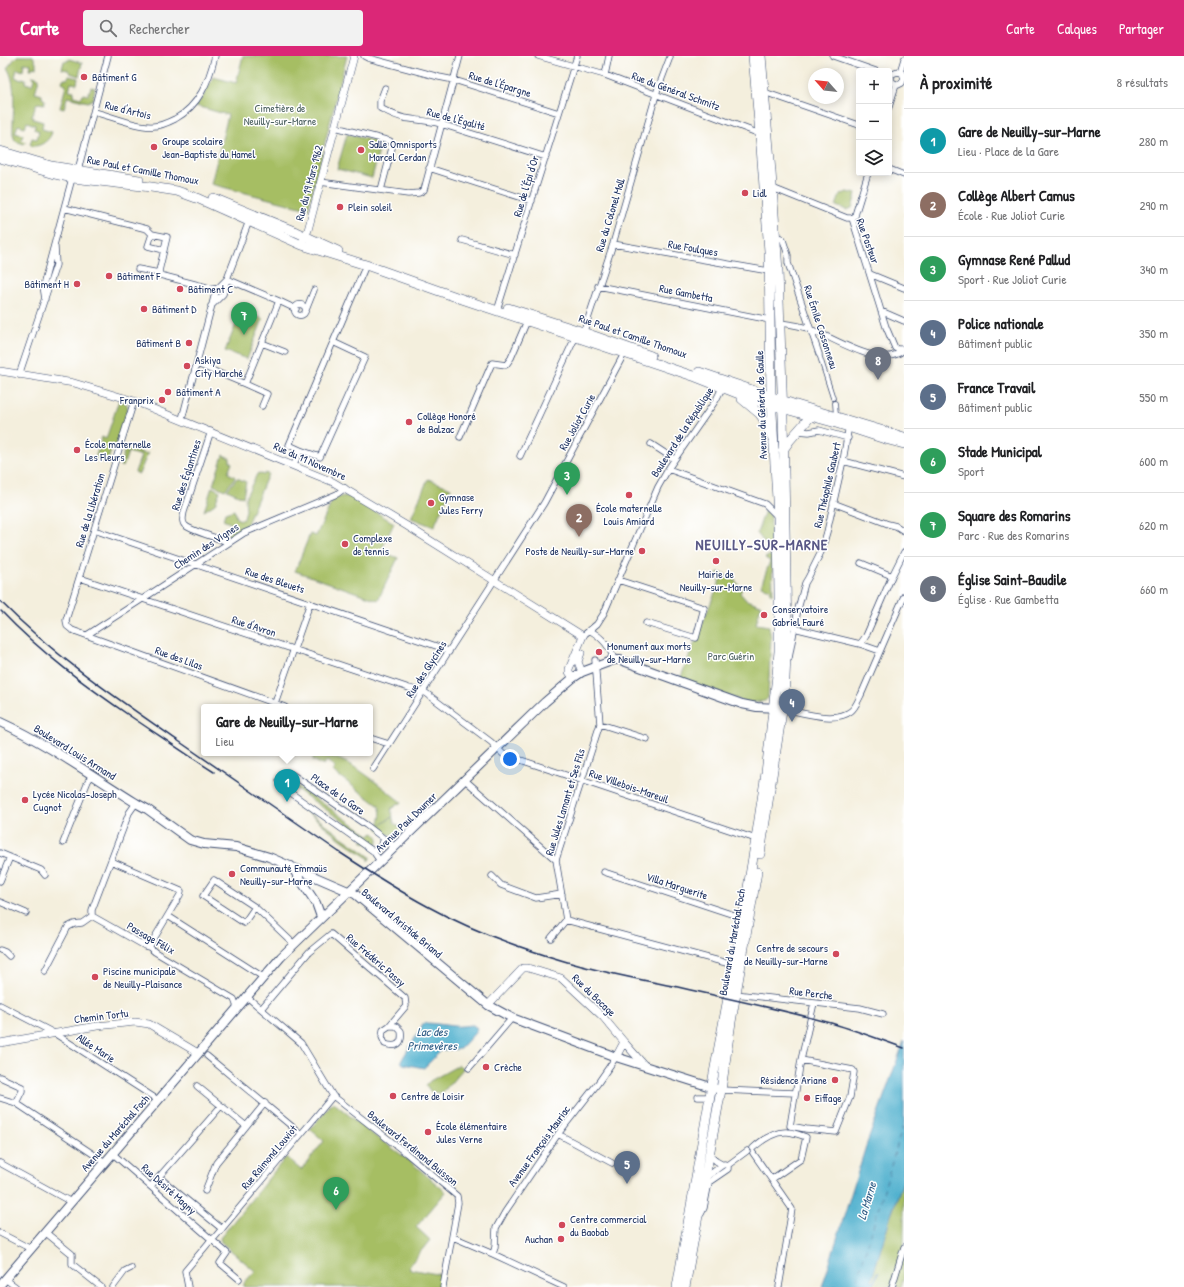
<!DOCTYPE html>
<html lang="fr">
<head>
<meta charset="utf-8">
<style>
	body { margin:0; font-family:"Patrick Hand",sans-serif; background:#f2f2f2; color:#202124 }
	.controls { position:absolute; right:12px; top:12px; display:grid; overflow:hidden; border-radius:4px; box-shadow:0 2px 10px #0003 }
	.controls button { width:36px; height:36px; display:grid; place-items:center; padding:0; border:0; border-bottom:1px solid #e0e0e0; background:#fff; color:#202124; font:20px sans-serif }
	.compass { position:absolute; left:808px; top:12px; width:36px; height:36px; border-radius:50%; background:#fff; box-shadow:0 2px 10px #0003; rotate:297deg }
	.you { position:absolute; left:510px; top:703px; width:14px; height:14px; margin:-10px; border:3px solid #fff; border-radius:50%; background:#1a73e8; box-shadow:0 0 0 6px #1a73e833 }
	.badge { display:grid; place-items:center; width:26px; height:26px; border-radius:50%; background:#db2777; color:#fff; font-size:13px; font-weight:700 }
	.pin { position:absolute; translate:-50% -33px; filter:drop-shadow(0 1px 2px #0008) }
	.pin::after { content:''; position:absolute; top:21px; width:14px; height:12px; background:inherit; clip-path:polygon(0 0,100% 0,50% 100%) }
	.popup { position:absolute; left:201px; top:648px; width:172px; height:52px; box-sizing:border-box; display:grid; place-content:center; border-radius:4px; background:#fff; filter:drop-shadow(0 1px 3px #0005); font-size:13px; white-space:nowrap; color:#757577 }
	.popup b { font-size:15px; color:#202124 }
	.popup::after { content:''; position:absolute; left:50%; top:100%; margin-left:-8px; border:8px solid transparent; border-top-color:#fff }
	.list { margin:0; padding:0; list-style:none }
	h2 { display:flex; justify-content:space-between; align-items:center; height:52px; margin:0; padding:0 16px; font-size:17px }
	h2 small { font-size:13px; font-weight:400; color:#757577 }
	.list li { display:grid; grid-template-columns:26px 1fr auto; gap:12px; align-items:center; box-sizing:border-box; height:64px; padding:0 16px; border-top:1px solid #e0e0e0 }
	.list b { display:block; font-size:15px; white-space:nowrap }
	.list p { margin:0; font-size:13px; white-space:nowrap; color:#757577 }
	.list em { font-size:13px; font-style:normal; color:#757577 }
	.icon { flex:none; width:22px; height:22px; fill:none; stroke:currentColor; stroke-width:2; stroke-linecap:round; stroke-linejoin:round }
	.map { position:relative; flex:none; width:904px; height:1231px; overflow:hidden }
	header { display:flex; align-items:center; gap:24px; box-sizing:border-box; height:56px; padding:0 20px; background:#db2777; color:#fff }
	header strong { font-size:19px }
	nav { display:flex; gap:22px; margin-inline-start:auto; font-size:14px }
	.search { width:280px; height:36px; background:#f2f2f2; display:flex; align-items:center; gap:10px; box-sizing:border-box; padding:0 14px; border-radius:4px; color:#757577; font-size:15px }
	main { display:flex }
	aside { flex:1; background:#fff }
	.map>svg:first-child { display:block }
</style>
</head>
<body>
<header>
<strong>Carte</strong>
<div class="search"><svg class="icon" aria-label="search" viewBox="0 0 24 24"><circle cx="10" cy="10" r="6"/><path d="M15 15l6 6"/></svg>Rechercher</div>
<nav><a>Carte</a><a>Calques</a><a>Partager</a></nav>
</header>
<main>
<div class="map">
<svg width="904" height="1231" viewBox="0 0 904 1231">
	<rect width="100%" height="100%" fill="#fff"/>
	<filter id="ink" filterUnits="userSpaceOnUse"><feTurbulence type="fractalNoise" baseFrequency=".025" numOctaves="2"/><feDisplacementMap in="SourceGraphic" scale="8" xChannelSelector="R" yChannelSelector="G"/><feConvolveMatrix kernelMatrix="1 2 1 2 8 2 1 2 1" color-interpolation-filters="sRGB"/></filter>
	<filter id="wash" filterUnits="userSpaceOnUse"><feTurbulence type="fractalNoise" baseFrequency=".012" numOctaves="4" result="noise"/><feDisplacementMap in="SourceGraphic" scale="16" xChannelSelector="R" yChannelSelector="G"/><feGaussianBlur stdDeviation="0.9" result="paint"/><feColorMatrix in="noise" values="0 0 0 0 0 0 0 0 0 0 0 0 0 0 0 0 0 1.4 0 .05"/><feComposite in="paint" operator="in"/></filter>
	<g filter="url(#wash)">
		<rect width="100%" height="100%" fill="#f4efdd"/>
		<path fill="#a6be63" stroke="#607660" d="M17,0H33L36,7V12L33,11L32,13H30L31,8L24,7L23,15L17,13L15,21L21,24L22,22L26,23L25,27L32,29L34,23L33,22V20L39,22L35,37L42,39V42L45,44L44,48L39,47L36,48L32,61L34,62L33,63L43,66L42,73L52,76C50,84 41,91 32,90L30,88L32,82L37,83L39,75L34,73L35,69L27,66L25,71L18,69L15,77L23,79L21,84L26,86L24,88L15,85L13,79C12,60 18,27 7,12Z
			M243,0H347L308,153L211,128L228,59L196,50L204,39L213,21L236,27Z
			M69,3L82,7L79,20L70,17L68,14L62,13L64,5H68Z
			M69,20L78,22L77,28L71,27L69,34L74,35L73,40L81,42L83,38L88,39L91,31L95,32L93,43L88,46L67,41L64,53L60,52L66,30L65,28L62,26L63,23H67Z
			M347,78L381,87L372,122L337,113Z
			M847,136L856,138L852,152L847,154L836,150L840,139Z
			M242,254L263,263L247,303L225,295Z
			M119,344L126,347L128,351L116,389H113L107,407L95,403L102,381L106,383Z
			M125,392L146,398L148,397L139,418L135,416L141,400L128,396L123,411L120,410Z
			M223,399L230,402V406L232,407L228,417L234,420L235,422L225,434L213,429Z
			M259,417L264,419L265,417L268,418L245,473L232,480H227L232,468L223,464L225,457L234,454L236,462L241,464L244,463L246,454L245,442L257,418Z
			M237,422L246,426L243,441L227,434Z
			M428,423L451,432L434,471L411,462Z
			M212,431L220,435L215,448L204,455Z
			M344,440L351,441L394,467L381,495L398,502L378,544L295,515L310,478L316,480L333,443Z
			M765,454L771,460V492L769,493L757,477Z
			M770,499L772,501L773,538L770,537L771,533L761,530L770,505L765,502Z
			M718,516L726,519L728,522L734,523L742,533L740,537L746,544L761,549L756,568L769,570L771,582L768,642L765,645L748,647L680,623L720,524L716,522Z
			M311,697C345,697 375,726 401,746L399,749L397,748L394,752L393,751L391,753L393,761L390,762L378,771C380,763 383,756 378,749L335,717L333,715L335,711L327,705L323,709L313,704V698Z
			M290,719L294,721L290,725L369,779L374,777C378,781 380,784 376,789L371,790L362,785L367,782L289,728L284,731L283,727L286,722Z
			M301,750L339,779L369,800L370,802V803L368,805V802L335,779L319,765L300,751Z
			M391,762H393L394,767L404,774C395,782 387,779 378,773V771Z
			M459,1009L463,1013L442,1037L431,1036L426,1029L430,1025Z
			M333,1046L368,1075L406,1102L446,1136L416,1171L430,1184L409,1210L410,1213L442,1219L439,1231H244V1227L255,1215L221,1186L220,1182L286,1101L301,1114L324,1085L310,1073Z
			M904,1122V1221L901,1231H872L879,1216H877L874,1225H871L891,1159L893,1155Z"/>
		<path fill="#50b0ce" stroke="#367096" d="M424,967C435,967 443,969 454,970C460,971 467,969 473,969L477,972L474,978L460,993L442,994L424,1012L403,1008L401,1005Z
			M904,985V1122L891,1159L871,1225H874L877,1216H879L872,1231H822L866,1090Z"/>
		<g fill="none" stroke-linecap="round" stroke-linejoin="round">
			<path stroke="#2e5c85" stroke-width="1" stroke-dasharray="5 4" stroke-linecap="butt" d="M855,1231L904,1066"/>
		</g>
	</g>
	<g filter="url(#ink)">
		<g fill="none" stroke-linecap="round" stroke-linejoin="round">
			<defs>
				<path id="pedestrian" d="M819,298L833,342
					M835,347L836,360"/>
				<path id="minor" d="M364,0L368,2L439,21L454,24L559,57
					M538,0L605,19L760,78
					M833,0L876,15
					M900,16L904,3
					M605,19L609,0
					M904,22L902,17L898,16L892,18L891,22L892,26L898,29L902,27L904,22
					M659,30L670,1
					M385,32L380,45V52C388,56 395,60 404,62C416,64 429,65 441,68L546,101
					M764,36L859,69
					M889,51L896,29
					M94,56C111,60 138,72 154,70C161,70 169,66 175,63C199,50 209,25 215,0
					M335,71L390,85L392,92L381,134
					M429,112L532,145
					M889,113L904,119
					M320,126L408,138L419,137L424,134L460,0
					M770,131L847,162H852
					M64,152L147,173L152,178L167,181L159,215L160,219L210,232L224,234
					M852,162L886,271L895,292L897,293H904
					M852,162L855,160L856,156L868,117
					M152,178L148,190L164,194
					M775,181L781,182L783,184L788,199V207L819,298
					M462,184L515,199
					M613,188L769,215
					M138,213L159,217
					M870,218L904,232
					M598,230L770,264
					M45,243L43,230L71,126L78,114L108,0
					M279,245L296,253
					M294.5 254a5.5 5.5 0 1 1 11 0a5.5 5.5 0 1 1-11 0Z
					M306,254L314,234
					M497,255L577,0
					M881,255L904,265
					M780,267C789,268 801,270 810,273C835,282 880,314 904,294
					M262,287L285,296
					M197,308L245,328L279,245L227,223L249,165
					M19,319L56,209L55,191
					M245,328L267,338L262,350
					M134,345L66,564L67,570L72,574L285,651
					M182,363L214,241L217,233L227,223L223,238L211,250
					M211,375L184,456C183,461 181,467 186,470C192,475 220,483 228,486
					M798,375L809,376L819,374L848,382
					M460,381L492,307L506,309L511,302L527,265
					M651,388L674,403
					M300,394L320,401L365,301L333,286
					M520,400L573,286L585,272L613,188L658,32
					M843,405L904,421
					M294,409L300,394L289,389L366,209
					M668,413L765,448L777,460
					M833,447L888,468L896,470L904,475
					M94,474L442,592L449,596
					M861,507L892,520
					M80,522L409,632L426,637L430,640L491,686L503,698L756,783
					M618,524L704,552L696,582L646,567
					M792,570L798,573L860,588L880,595
					M589,574C602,581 610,590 614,604
					M87,579L244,477L337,438L345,432
					M583,580L585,578L597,568L604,557L658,431L670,410L716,344L722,332
					M860,588L866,580L892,520L904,496
					M789,602L798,553L805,527L808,522L821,496L827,476L843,405L849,369
					M595,604L600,668L556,804L566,864L734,909
					M275,647L310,547
					M783,653C801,656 835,668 851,655C856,651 858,644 861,639L904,540
					M600,668L647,683
					M370,682L389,688
					M373,713L544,447L625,296
					M465,724L556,804
					M63,787L88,725L92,719
					M373,795L379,792L384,784
					M0,797L41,814L45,819
					M111,805L181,835L180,839L149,891
					M380,805L373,795L281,730L279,725L282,719L287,716L293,719L366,769L395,791
					M604,816L743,862
					M492,820L501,829L536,842L562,838
					M0,825L10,801
					M0,846L26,857
					M255,851L244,867L203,840L214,824L255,851L294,888
					M92,860L145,890L149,891L155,896L234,943L237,951
					M92,860V854L129,757L136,747
					M168,860L263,921
					M551,882L566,864
					M0,894L5,896L9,900
					M45,915L68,871L74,868L82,867L92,860
					M735,938L860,952L883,958
					M246,940L301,987L333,1040L406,1097L457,1140L458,1147L443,1231
					M0,949L54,977L158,1044
					M261,953L309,896L331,878L405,942L406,950L389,970L383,974L382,981L385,988C397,992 403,988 401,975L396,970H389
					M207,1000L301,1078
					M801,1004L853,1014L854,1016L850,1041L836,1076L806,1073L790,1070L801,1004L814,947
					M469,1012L512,962
					M0,1021L22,1031V1035L16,1047L0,1042
					M197,1030L246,1070
					M721,1034L795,1037
					M698,1041H710
					M16,1047L105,1106
					M558,1078L612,1107
					M753,1092C762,1084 774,1075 787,1076C793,1076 800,1079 806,1081L801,1103L772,1123
					M112,1097L227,1197L220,1207L239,1223
					M753,1097L792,1153L779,1231
					M709,1099L716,1105L723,1109
					M0,1107L71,1146
					M159,1121L222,1173
					M705,1122L724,1108L728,1109
					M709,1126L728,1113V1109L747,1095
					M151,1130L221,1050
					M205,1135L216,1107L265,1047
					M701,1158L704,1152L709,1126
					M45,1176L72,1198V1208L101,1231
					M0,1177L31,1193
					M453,1181L493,1198L564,1231
					M493,1198L495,1191L496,1172L505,1156L558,1078L598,1027L616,1001
					M5,1223L16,1231
					M113,1231L125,1215L131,1212
					M188,1231L185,1215L211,1184L215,1181L333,1040
					M892,1231L904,1191"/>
				<path id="tertiary" d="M303,185L308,174L354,0
					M0,315L74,327L134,345L333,426L407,470L583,580
					M581,597L578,606L582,616
					M573,622L569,616V613L583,580
					M488,949L523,912H528L561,922L603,961L624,986L616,1001
					M624,986L645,1010
					M0,987L97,970L135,966L149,968L198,997"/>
				<path id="secondary" d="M611,604H620L626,606L742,648L757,651L779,652
					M0,666C48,688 91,719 136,747L147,753L190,784L204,788L236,791L269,801L355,838L488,949L512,962L616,1001L717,1033
					M291,810L316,847L321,861
					M0,1229L281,901L545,646L573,622L582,616L614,604"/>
				<path id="primary" d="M0,95L51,110L139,124
					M0,102L55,118L73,122L151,131L177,135L199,143L302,189L366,209L459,242L696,321L757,345L836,367L885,383L904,388
					M213,142L296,176L338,195
					M508,252L577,274L651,300
					M699,316L793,348L904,381
					M742,343L760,358L764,364L772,381
					M783,394L790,384L811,360
					M760,798L784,642L787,580L783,362L778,215L771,116L761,0
					M677,1231L714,1017L743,862L756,783L766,717L777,619L779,595V540L778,460L771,340L769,195L760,78L753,0
					M685,1231L721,1034L731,966L757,816"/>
			</defs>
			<use href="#pedestrian" stroke="#3c4c71" stroke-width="5.5"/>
			<use href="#minor" stroke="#3c4c71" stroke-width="7"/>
			<use href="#tertiary" stroke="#3c4c71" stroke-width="8"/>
			<use href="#secondary" stroke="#3c4c71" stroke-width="10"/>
			<use href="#primary" stroke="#3c4c71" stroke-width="10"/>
			<use href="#pedestrian" stroke="#fff" stroke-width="4"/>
			<use href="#minor" stroke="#fff" stroke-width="5.5"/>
			<use href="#tertiary" stroke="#fff" stroke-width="7"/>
			<use href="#secondary" stroke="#fff" stroke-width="8"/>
			<use href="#primary" stroke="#fff" stroke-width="9"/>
			<path stroke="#1b2f5e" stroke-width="1.5" d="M0,545C53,599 115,641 177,684C231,721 285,759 339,796C368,815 397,834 427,850C470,874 517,891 564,905C603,917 643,924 682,932C730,943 779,953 827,966C853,973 878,983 904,992
				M1,555C40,596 86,630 133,662C160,680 187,699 214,716"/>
		</g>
	</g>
	<g fill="#d1495b" stroke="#fff" stroke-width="1.5">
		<circle cx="84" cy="21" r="4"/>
		<circle cx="154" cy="91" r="4"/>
		<circle cx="361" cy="94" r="4"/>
		<circle cx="745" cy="137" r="4"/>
		<circle cx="340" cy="151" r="4"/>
		<circle cx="109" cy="220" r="4"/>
		<circle cx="77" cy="228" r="4"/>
		<circle cx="180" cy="233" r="4"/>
		<circle cx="144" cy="253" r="4"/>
		<circle cx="189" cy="287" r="4"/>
		<circle cx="187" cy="310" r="4"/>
		<circle cx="168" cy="336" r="4"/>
		<circle cx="162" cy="344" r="4"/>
		<circle cx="409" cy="366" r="4"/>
		<circle cx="77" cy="394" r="4"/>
		<circle cx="629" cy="439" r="4"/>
		<circle cx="431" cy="447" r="4"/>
		<circle cx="345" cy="488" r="4"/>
		<circle cx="642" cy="495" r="4"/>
		<circle cx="716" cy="505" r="4"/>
		<circle cx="764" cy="559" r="4"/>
		<circle cx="599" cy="596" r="4"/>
		<circle cx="25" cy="744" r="4"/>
		<circle cx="232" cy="818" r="4"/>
		<circle cx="836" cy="898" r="4"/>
		<circle cx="95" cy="921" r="4"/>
		<circle cx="486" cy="1011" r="4"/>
		<circle cx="835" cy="1024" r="4"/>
		<circle cx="393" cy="1040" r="4"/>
		<circle cx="807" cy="1042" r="4"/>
		<circle cx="428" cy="1076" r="4"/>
		<circle cx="562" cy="1169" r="4"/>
		<circle cx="561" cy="1183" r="4"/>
	</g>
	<g text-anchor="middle" stroke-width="3" stroke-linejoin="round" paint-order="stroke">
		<g font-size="11" fill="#1b2f5e" stroke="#fff" text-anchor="start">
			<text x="92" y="25">Bâtiment G</text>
			<text x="162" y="89">Groupe scolaire<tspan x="162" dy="13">Jean-Baptiste du Hamel</tspan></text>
			<text x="369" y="92">Salle Omnisports<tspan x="369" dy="13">Marcel Cerdan</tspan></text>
			<text x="753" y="141">Lidl</text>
			<text x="348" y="155">Plein soleil</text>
			<text x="117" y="224">Bâtiment F</text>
			<text x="69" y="232" text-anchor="end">Bâtiment H</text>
			<text x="188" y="237">Bâtiment C</text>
			<text x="152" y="257">Bâtiment D</text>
			<text x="181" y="291" text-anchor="end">Bâtiment B</text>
			<text x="195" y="308">Askiya<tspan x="195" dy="13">City Marché</tspan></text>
			<text x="176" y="340">Bâtiment A</text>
			<text x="154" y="348" text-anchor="end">Franprix</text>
			<text x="417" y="364">Collège Honoré<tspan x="417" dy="13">de Balzac</tspan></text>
			<text x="85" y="392">École maternelle<tspan x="85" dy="13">Les Fleurs</tspan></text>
			<text x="439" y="445">Gymnase<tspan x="439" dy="13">Jules Ferry</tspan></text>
			<text x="629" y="456" text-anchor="middle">École maternelle<tspan x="629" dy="13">Louis Amiard</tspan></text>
			<text x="353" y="486">Complexe<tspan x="353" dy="13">de tennis</tspan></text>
			<text x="634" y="499" text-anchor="end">Poste de Neuilly-sur-Marne</text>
			<text x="716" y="522" text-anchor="middle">Mairie de<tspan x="716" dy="13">Neuilly-sur-Marne</tspan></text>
			<text x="772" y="557">Conservatoire<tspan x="772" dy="13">Gabriel Fauré</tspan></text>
			<text x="607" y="594">Monument aux morts<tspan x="607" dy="13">de Neuilly-sur-Marne</tspan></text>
			<text x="33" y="742">Lycée Nicolas-Joseph<tspan x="33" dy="13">Cugnot</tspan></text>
			<text x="240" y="816">Communauté Emmaüs<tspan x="240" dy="13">Neuilly-sur-Marne</tspan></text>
			<text x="828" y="896" text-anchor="end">Centre de secours<tspan x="828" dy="13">de Neuilly-sur-Marne</tspan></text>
			<text x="103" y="919">Piscine municipale<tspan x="103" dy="13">de Neuilly-Plaisance</tspan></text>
			<text x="494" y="1015">Crèche</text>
			<text x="827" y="1028" text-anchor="end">Résidence Ariane</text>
			<text x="401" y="1044">Centre de Loisir</text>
			<text x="815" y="1046">Eiffage</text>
			<text x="436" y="1074">École élémentaire<tspan x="436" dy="13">Jules Verne</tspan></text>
			<text x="570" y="1167">Centre commercial<tspan x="570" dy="13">du Baobab</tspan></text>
			<text x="553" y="1187" text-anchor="end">Auchan</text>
		</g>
		<g font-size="11" fill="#1b2f5e" stroke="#fff">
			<text transform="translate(500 28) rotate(17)" y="4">Rue de l'Épargne</text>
			<text transform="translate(676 35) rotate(20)" y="4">Rue du Général Schmitz</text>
			<text transform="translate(128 54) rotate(14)" y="4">Rue d'Artois</text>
			<text transform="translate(456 63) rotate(15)" y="4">Rue de l'Égalité</text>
			<text transform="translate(143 114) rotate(11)" y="4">Rue Paul et Camille Thomoux</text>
			<text transform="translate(309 127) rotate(-75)" y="4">Rue du 19 Mars 1962</text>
			<text transform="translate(526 130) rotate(-73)" y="4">Rue de l'Épi d'Or</text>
			<text transform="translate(610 159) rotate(-73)" y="4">Rue du Colonel Moll</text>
			<text transform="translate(868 185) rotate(70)" y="4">Rue Pasteur</text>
			<text transform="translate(693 192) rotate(10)" y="4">Rue Foulques</text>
			<text transform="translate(686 237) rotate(11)" y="4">Rue Gambetta</text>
			<text transform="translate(821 271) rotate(72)" y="4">Rue Émile Cossonneau</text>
			<text transform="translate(633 280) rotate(19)" y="4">Rue Paul et Camille Thomoux</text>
			<text transform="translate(761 349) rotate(-92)" y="4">Avenue du Général de Gaulle</text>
			<text transform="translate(577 366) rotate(-61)" y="4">Rue Joliot Curie</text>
			<text transform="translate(682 376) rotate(-57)" y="4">Boulevard de la République</text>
			<text transform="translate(310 405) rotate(24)" y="4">Rue du 11 Novembre</text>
			<text transform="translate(186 419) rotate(-72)" y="4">Rue des Églantines</text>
			<text transform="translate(827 429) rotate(-77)" y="4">Rue Théophile Gaubert</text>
			<text transform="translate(90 454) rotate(-73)" y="4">Rue de la Libération</text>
			<text transform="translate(206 490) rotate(-33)" y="4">Chemin des Vignes</text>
			<text transform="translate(275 524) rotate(18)" y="4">Rue des Bleuets</text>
			<text transform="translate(254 570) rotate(18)" y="4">Rue d'Avron</text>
			<text transform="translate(179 602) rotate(20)" y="4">Rue des Lilas</text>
			<text transform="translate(426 613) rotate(-57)" y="4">Rue des Glycines</text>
			<text transform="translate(75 696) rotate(32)" y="4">Boulevard Louis Armand</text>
			<text transform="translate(629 730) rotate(19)" y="4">Rue Villebois-Mareuil</text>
			<text transform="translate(338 738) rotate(35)" y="4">Place de la Gare</text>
			<text transform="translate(565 746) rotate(-73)" y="4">Rue Jules Lamant et Ses Fils</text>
			<text transform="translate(406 766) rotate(-44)" y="4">Avenue Paul Doumer</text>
			<text transform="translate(677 830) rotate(18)" y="4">Villa Marguerite</text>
			<text transform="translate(402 867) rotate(40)" y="4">Boulevard Aristide Briand</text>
			<text transform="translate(151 882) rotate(30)" y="4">Passage Félix</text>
			<text transform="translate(732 886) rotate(-80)" y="4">Boulevard du Maréchal Foch</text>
			<text transform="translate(376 904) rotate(41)" y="4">Rue Frédéric Passy</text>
			<text transform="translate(811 937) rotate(7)" y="4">Rue Perche</text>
			<text transform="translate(594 939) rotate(44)" y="4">Rue du Bocage</text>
			<text transform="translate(101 960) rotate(-7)" y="4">Chemin Tortu</text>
			<text transform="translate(96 992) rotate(33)" y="4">Allée Marie</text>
			<text transform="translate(115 1077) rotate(-49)" y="4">Avenue du Maréchal Foch</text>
			<text transform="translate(539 1090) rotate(-54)" y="4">Avenue François Mauriac</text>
			<text transform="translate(413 1092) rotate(39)" y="4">Boulevard Ferdinand Buisson</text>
			<text transform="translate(269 1101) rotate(-50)" y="4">Rue Raimond Louviot</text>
			<text transform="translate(169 1133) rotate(42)" y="4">Rue Désiré Magny</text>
		</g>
		<g font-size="11" fill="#4c6160" stroke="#fff">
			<text x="280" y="56">Cimetière de<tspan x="280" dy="13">Neuilly-sur-Marne</tspan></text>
			<text x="731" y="604">Parc Guérin</text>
		</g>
		<g font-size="12" font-style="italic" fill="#2e5c85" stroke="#fff">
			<text x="432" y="980">Lac des<tspan x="432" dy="14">Primevères</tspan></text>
			<text transform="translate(867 1145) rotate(-73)" y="4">La Marne</text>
		</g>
		<g font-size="15" font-weight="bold" letter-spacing="1" fill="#595886" stroke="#fff">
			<text x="762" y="494">NEUILLY-SUR-MARNE</text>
		</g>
	</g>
</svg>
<div class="controls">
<button>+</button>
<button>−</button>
<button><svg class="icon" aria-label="layers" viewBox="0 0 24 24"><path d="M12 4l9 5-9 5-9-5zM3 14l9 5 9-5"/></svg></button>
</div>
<svg class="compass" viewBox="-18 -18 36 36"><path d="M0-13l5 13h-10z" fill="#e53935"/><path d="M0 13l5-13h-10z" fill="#757577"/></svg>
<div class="you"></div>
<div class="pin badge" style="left:287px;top:746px;background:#0f9aa8">1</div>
<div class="popup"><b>Gare de Neuilly-sur-Marne</b>Lieu</div>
<div class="pin badge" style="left:579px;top:481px;background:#8d6e63">2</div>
<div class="pin badge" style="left:567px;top:439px;background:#2e9e5b">3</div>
<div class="pin badge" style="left:792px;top:666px;background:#5c6f8a">4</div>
<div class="pin badge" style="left:627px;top:1128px;background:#5c6f8a">5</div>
<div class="pin badge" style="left:336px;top:1154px;background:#2e9e5b">6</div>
<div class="pin badge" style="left:244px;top:279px;background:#2e9e5b">7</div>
<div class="pin badge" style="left:878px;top:324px;background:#6b7280">8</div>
</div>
<aside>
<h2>À proximité<small>8 résultats</small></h2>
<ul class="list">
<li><span class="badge" style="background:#0f9aa8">1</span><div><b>Gare de Neuilly-sur-Marne</b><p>Lieu · Place de la Gare</p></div><em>280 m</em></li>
<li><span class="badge" style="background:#8d6e63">2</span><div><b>Collège Albert Camus</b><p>École · Rue Joliot Curie</p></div><em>290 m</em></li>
<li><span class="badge" style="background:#2e9e5b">3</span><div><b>Gymnase René Pallud</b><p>Sport · Rue Joliot Curie</p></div><em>340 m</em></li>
<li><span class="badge" style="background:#5c6f8a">4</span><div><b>Police nationale</b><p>Bâtiment public</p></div><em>350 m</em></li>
<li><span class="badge" style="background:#5c6f8a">5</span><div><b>France Travail</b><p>Bâtiment public</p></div><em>550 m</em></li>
<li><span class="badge" style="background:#2e9e5b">6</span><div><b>Stade Municipal</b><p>Sport</p></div><em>600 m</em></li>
<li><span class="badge" style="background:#2e9e5b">7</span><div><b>Square des Romarins</b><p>Parc · Rue des Romarins</p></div><em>620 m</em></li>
<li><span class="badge" style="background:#6b7280">8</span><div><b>Église Saint-Baudile</b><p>Église · Rue Gambetta</p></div><em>660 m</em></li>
</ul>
</aside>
</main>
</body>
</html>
